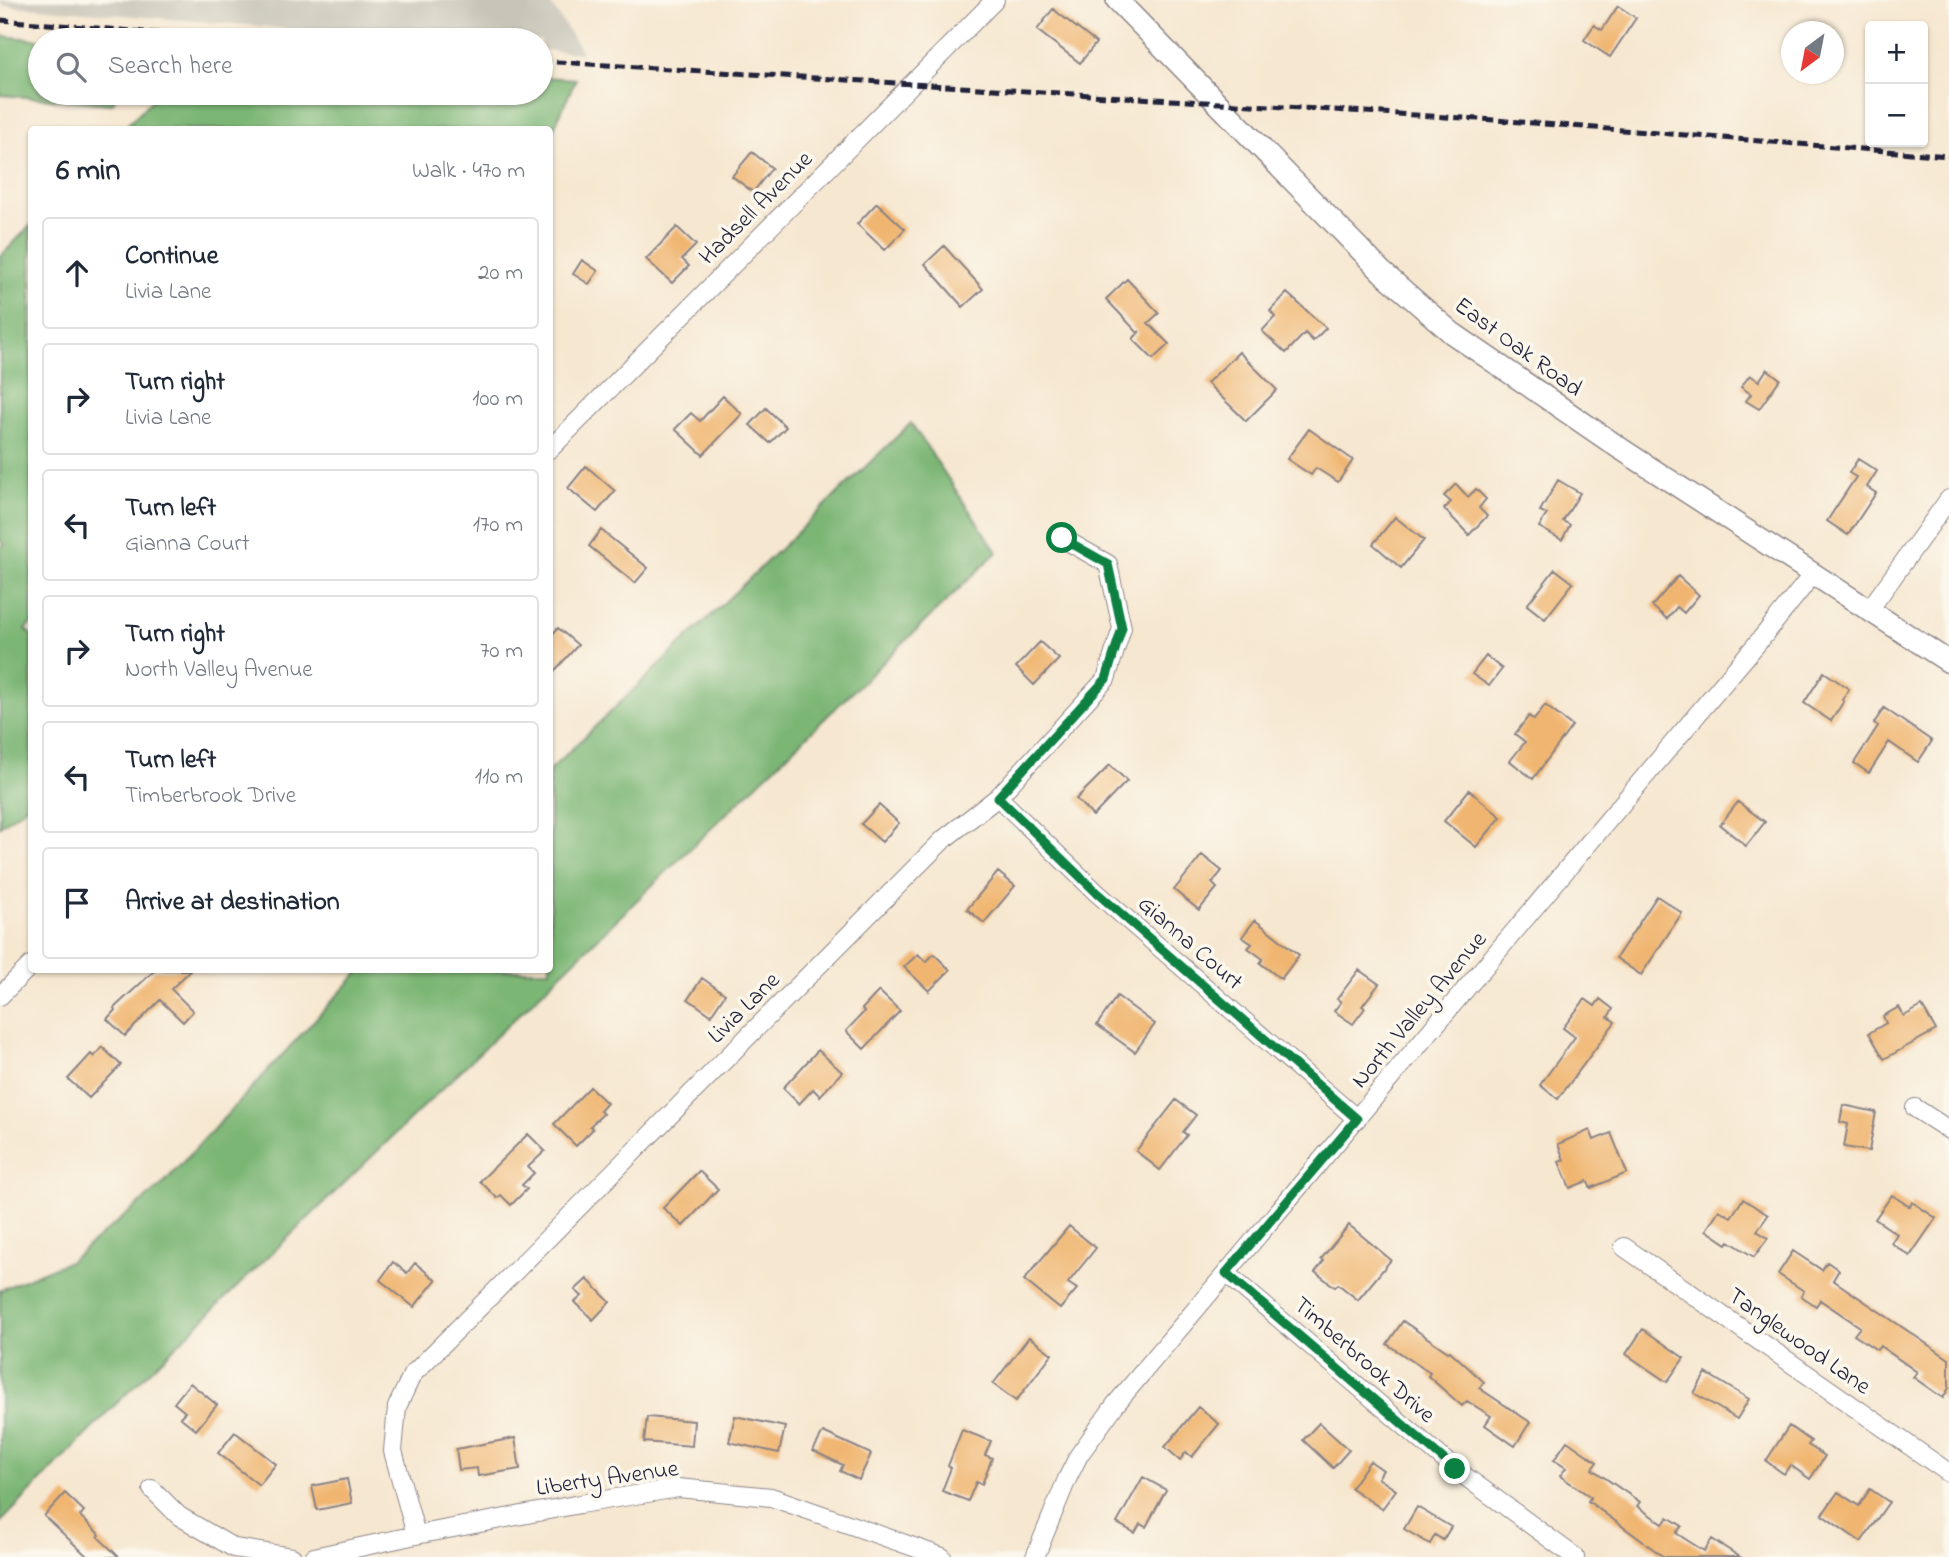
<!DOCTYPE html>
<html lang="en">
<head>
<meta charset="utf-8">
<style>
	body { margin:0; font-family:"Indie Flower",sans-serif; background:#f2f2f3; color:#1f2937 }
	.controls { position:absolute; right:21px; top:21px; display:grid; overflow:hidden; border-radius:7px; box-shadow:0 2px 5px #0004 }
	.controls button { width:63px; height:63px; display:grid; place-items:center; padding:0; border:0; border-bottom:2px solid #e0e1e3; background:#fff; color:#1f2937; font:35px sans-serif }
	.compass { position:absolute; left:1781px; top:21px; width:63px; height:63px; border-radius:50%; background:#fff; box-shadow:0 2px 5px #0004; rotate:212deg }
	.stop { position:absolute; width:21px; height:21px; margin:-16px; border:5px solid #0b8043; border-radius:50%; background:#fff }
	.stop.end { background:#0b8043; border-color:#fff; box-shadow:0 2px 7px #0008 }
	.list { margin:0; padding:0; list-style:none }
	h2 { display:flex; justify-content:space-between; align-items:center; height:91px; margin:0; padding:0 28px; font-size:30px }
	h2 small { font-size:23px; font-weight:400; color:#747a83 }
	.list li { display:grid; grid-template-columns:46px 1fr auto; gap:21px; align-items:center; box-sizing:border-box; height:112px; margin:0 14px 14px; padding:0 14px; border:2px solid #e0e1e3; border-radius:7px }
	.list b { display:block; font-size:26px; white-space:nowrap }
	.list p { margin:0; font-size:23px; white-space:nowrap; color:#747a83 }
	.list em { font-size:23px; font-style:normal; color:#747a83 }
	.icon { flex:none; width:38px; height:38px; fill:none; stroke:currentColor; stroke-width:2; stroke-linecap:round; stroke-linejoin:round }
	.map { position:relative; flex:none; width:1949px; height:1557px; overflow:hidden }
	.search { position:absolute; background:#fff; box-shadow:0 2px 5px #0004; left:28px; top:28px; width:525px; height:77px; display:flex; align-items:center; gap:18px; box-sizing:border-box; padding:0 24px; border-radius:38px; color:#747a83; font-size:26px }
	.panel { position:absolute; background:#fff; box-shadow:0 2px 5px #0004; left:28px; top:126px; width:525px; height:847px; border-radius:7px }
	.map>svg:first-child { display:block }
</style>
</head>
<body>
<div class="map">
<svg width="1949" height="1557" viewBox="0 0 1949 1557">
	<rect width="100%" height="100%" fill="#fbf7ec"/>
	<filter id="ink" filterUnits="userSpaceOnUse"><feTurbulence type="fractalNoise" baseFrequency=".0143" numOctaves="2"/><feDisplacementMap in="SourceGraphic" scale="14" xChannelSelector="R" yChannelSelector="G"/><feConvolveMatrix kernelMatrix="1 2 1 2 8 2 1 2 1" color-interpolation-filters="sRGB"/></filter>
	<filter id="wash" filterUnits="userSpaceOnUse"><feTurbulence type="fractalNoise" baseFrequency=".00686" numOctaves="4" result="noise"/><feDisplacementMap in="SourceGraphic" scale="28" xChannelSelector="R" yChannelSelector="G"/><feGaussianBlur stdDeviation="1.57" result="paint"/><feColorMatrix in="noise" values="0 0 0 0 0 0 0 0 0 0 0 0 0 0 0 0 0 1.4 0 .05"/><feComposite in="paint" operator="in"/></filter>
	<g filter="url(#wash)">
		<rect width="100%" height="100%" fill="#f6e7d0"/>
		<path fill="#c8c4b8" d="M0,0H548L583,53L541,50V40H427L0,5Z"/>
		<path fill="#7cb674" stroke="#4f6c58" stroke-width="2" d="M0,36L44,40H40V93H119L112,104L0,95Z
			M541,77L576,79L550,137V130L123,129L159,93H541Z
			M31,225L32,622L26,629L32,636L31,803L0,826V549L4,544L0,540V257Z
			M911,423L997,552L118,1402L0,1523V1290L70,1261L160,1187L359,972L358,970H550V770Z"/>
		<g id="blocks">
			<path fill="#f0b671" d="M1618,6L1636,18L1610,57L1584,40L1594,25L1602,30Z
				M1053,9L1096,43L1080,63L1037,30Z
				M752,152L772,168L753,192L732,176Z
				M877,203L905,229L885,250L857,224Z
				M677,227L696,245L682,259L689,266L672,283L646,259Z
				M944,246L983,289L963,307L925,264Z
				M582,260L598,271L589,284L573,274Z
				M1127,279L1159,313L1148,323L1169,344L1153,359L1133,339L1140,331L1138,333L1106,299Z
				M1287,293L1326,328L1313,341L1305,333L1286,353L1262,331L1275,317L1270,311Z
				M1239,352L1277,390L1246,421L1207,383Z
				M1767,369L1780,379L1759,409L1746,401L1751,394L1741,387L1750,375L1759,381Z
				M723,396L742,414L703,455L675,429L691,413L700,421Z
				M766,408L786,427L770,443L750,425Z
				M1309,429L1353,460L1338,482L1316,468L1311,475L1287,459Z
				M1858,459L1877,471L1867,487L1876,493L1848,535L1827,521L1856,477L1849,473Z
				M586,466L615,491L597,512L568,488Z
				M1558,480L1580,493L1563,521L1570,525L1562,540L1539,527L1547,514L1540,511Z
				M1456,484L1468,497L1476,489L1486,499L1479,508L1487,516L1469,535L1444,509L1451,502L1444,496Z
				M1395,517L1424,540L1401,568L1373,544Z
				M601,530L648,568L635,583L589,546Z
				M1555,569L1573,583L1545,619L1527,605Z
				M1678,576L1699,595L1684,613L1677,607L1667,619L1652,606Z
				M558,628L578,645L550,676V637Z
				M1040,642L1059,659L1034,685L1016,667Z
				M1486,656L1502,669L1489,686L1472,674Z
				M1824,672L1849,689L1842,700L1844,701L1831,721L1804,703Z
				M1545,705L1572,726L1533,779L1510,761L1525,742L1515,734L1529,716L1534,720Z
				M1884,708L1932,741L1918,762L1889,742L1869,773L1854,763L1878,726L1874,723Z
				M1110,765L1127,781L1093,816L1076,799Z
				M1469,790L1501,817L1476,847L1444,821Z
				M1738,802L1765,822L1746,846L1720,825Z
				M879,805L899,823L882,842L861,824Z
				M1202,855L1222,871L1212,883L1217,888L1199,910L1174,890Z
				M998,872L1015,886L984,923L967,909Z
				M1657,896L1682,913L1641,975L1616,958Z
				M1255,920L1299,955L1281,979L1260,963L1263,959L1248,948L1252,944L1242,937Z
				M918,954L926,962L934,954L950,970L929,991L904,967Z
				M155,970H191L171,989L193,1011L183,1022L160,1000L125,1036L107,1019L115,1010L114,1008Z
				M1359,970L1379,984L1362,1006L1365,1008L1353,1024L1334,1011L1341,1002L1337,999Z
				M702,978L725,994L711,1015L688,999Z
				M879,991L900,1011L864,1049L846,1031L864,1012L862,1009Z
				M1117,996L1155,1024L1135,1052L1097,1025Z
				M1585,999L1595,1006L1600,999L1613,1009L1608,1017L1615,1022L1558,1099L1540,1085L1575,1037L1563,1028Z
				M1922,1006L1936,1030L1884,1059L1869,1033L1886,1023L1883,1016L1899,1007L1904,1016Z
				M102,1047L121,1065L89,1098L68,1079L91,1054L94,1057Z
				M818,1050L842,1072L820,1096L813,1089L799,1104L783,1088Z
				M590,1087L607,1103L600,1111L603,1114L590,1126L593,1129L576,1146L554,1124Z
				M1176,1100L1196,1115L1183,1132L1187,1135L1160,1170L1136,1151Z
				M1843,1105L1876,1112L1869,1151L1844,1147L1848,1124L1840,1122Z
				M1590,1130L1594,1140L1611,1133L1627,1173L1591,1188L1587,1181L1570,1188L1559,1162L1564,1160L1558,1144Z
				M528,1134L545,1151L528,1167L534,1173L522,1185L527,1189L511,1205L501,1195L497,1198L480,1181Z
				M699,1171L718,1189L683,1226L663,1208Z
				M1892,1195L1910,1207L1912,1202L1936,1218L1910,1256L1891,1243L1897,1234L1875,1219Z
				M1743,1199L1768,1215L1757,1231L1768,1238L1754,1257L1729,1241L1727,1244L1706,1230L1719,1210L1731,1217Z
				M1349,1225L1391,1260L1358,1300L1338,1284L1335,1287L1315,1272L1324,1261L1321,1259Z
				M1069,1226L1096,1248L1068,1283L1077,1289L1060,1309L1024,1280Z
				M1793,1251L1822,1270L1827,1262L1839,1270L1833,1280L1949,1359V1388L1943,1398L1913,1377L1917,1372L1880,1346L1877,1350L1854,1335L1860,1327L1820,1300L1816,1306L1801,1296L1804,1291L1778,1274Z
				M393,1262L407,1273L415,1263L436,1280L414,1307L380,1280Z
				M587,1279L610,1302L593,1320L575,1302L582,1296L575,1290Z
				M1403,1321L1448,1352L1450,1351L1484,1382L1479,1388L1530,1422L1515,1446L1485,1425L1491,1416L1467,1401L1462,1406L1428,1376L1430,1373L1387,1344Z
				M1643,1329L1684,1358L1667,1382L1626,1354Z
				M1029,1337L1052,1354L1016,1401L993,1384Z
				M1706,1373L1749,1399L1737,1419L1694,1393Z
				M190,1383L217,1405L196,1430L180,1417L185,1412L174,1403Z
				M1198,1407L1219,1424L1192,1457L1186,1452L1180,1460L1165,1447Z
				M735,1416L785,1427L779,1453L729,1442Z
				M647,1417L694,1421L692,1446L644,1442Z
				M1319,1423L1349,1450L1333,1468L1303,1440Z
				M1789,1426L1811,1441L1808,1445L1825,1456L1810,1479L1790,1465L1784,1474L1766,1461Z
				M962,1430L991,1441L985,1455L992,1458L982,1484L976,1482L968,1501L942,1491L951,1468L948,1466Z
				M235,1432L276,1464L259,1485L218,1453Z
				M823,1432L871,1454L859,1480L840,1471L843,1465L813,1451Z
				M515,1438L520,1469L478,1476L477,1468L459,1470L456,1449Z
				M1567,1441L1597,1462L1592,1469L1640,1502L1637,1506L1663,1524L1668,1517L1682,1526L1676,1533L1704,1551L1712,1539L1740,1557H1664L1588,1501L1591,1497L1560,1476L1566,1468L1554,1460Z
				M1370,1461L1383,1470L1378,1478L1396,1490L1382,1509L1351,1488Z
				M1143,1477L1166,1490L1146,1527L1140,1524L1135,1533L1117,1523Z
				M347,1479L352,1503L317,1510L312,1486Z
				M1870,1489L1889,1502L1861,1542L1822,1515L1838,1492L1859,1506Z
				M65,1493L84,1511L80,1516L100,1535L98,1537L119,1557H88L44,1516Z
				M1417,1507L1451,1527L1443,1540L1435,1535L1430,1544L1404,1529Z"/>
		</g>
	</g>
	<g filter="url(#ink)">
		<use href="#blocks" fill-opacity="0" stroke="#8c8486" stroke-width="2"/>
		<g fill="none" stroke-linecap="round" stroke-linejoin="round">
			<defs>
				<path id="minor" d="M550,449L995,0
					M1869,610L1949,499
					M998,797L1097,893L1357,1119
					M0,996L32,964
					M1915,1108L1949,1130
					M1624,1247L1949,1473
					M1226,1273L1455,1469L1575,1557
					M152,1489L179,1516L234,1548L292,1557
					M416,1535L393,1451L397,1407L412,1375L944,839L998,797L1106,679L1122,628L1108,564L1062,538
					M314,1557L416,1535L580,1504L678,1488L771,1497L942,1557
					M1035,1557L1067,1479L1079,1455L1115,1405L1765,634L1813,574"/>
				<path id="tertiary" d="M1117,0L1382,272L1452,333L1621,449L1949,662"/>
			</defs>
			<use href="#minor" stroke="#8c8486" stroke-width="20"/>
			<use href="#tertiary" stroke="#8c8486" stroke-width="24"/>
			<use href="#minor" stroke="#fff" stroke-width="18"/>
			<use href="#tertiary" stroke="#fff" stroke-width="21"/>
			<path stroke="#22223b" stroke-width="5" stroke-dasharray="10 5" stroke-linecap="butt" d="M0,20L241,40
				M541,61L1495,120L1949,156"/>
		</g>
	</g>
	<g fill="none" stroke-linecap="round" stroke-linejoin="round" filter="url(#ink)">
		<path stroke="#0b8043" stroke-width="9" d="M1062,538L1108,564L1122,628L1106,679L998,797L1097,893L1357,1119L1226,1273L1455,1469"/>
	</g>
	<g text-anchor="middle" stroke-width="7" stroke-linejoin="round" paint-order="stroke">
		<g font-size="24" fill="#22223b" stroke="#fbf7ec">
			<text transform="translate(755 207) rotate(-45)" y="8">Hadsell Avenue</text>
			<text transform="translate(1519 346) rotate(36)" y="8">East Oak Road</text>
			<text transform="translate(1191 942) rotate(41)" y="8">Gianna Court</text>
			<text transform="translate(743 1007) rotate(-45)" y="8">Livia Lane</text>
			<text transform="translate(1418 1009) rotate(-50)" y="8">North Valley Avenue</text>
			<text transform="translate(1800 1340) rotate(35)" y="8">Tanglewood Lane</text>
			<text transform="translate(1365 1359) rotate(41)" y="8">Timberbrook Drive</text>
			<text transform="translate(607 1477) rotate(-8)" y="8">Liberty Avenue</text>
		</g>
	</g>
</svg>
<div class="controls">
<button>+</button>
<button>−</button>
</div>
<svg class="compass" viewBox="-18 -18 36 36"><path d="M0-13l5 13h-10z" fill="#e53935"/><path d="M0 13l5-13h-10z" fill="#747a83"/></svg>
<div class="stop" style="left:1062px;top:538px"></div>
<div class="stop end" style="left:1455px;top:1469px"></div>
<div class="search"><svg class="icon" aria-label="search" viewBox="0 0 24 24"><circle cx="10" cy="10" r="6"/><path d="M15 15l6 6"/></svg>Search here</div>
<section class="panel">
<h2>6 min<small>Walk · 470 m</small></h2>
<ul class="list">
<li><svg class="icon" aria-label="ahead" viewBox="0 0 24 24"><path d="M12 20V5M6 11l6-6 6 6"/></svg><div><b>Continue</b><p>Livia Lane</p></div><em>20 m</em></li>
<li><svg class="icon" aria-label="right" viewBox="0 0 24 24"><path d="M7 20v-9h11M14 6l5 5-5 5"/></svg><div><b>Turn right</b><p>Livia Lane</p></div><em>100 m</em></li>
<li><svg class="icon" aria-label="left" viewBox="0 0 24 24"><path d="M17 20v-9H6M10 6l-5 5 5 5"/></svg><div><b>Turn left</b><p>Gianna Court</p></div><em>170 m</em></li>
<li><svg class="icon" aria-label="right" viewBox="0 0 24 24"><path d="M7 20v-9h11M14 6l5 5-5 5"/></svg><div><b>Turn right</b><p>North Valley Avenue</p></div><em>70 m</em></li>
<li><svg class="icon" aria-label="left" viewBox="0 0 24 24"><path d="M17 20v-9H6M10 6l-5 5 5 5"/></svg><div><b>Turn left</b><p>Timberbrook Drive</p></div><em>110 m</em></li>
<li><svg class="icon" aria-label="arrive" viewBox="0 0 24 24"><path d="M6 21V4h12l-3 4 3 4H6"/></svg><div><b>Arrive at destination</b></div></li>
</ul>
</section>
</div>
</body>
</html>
